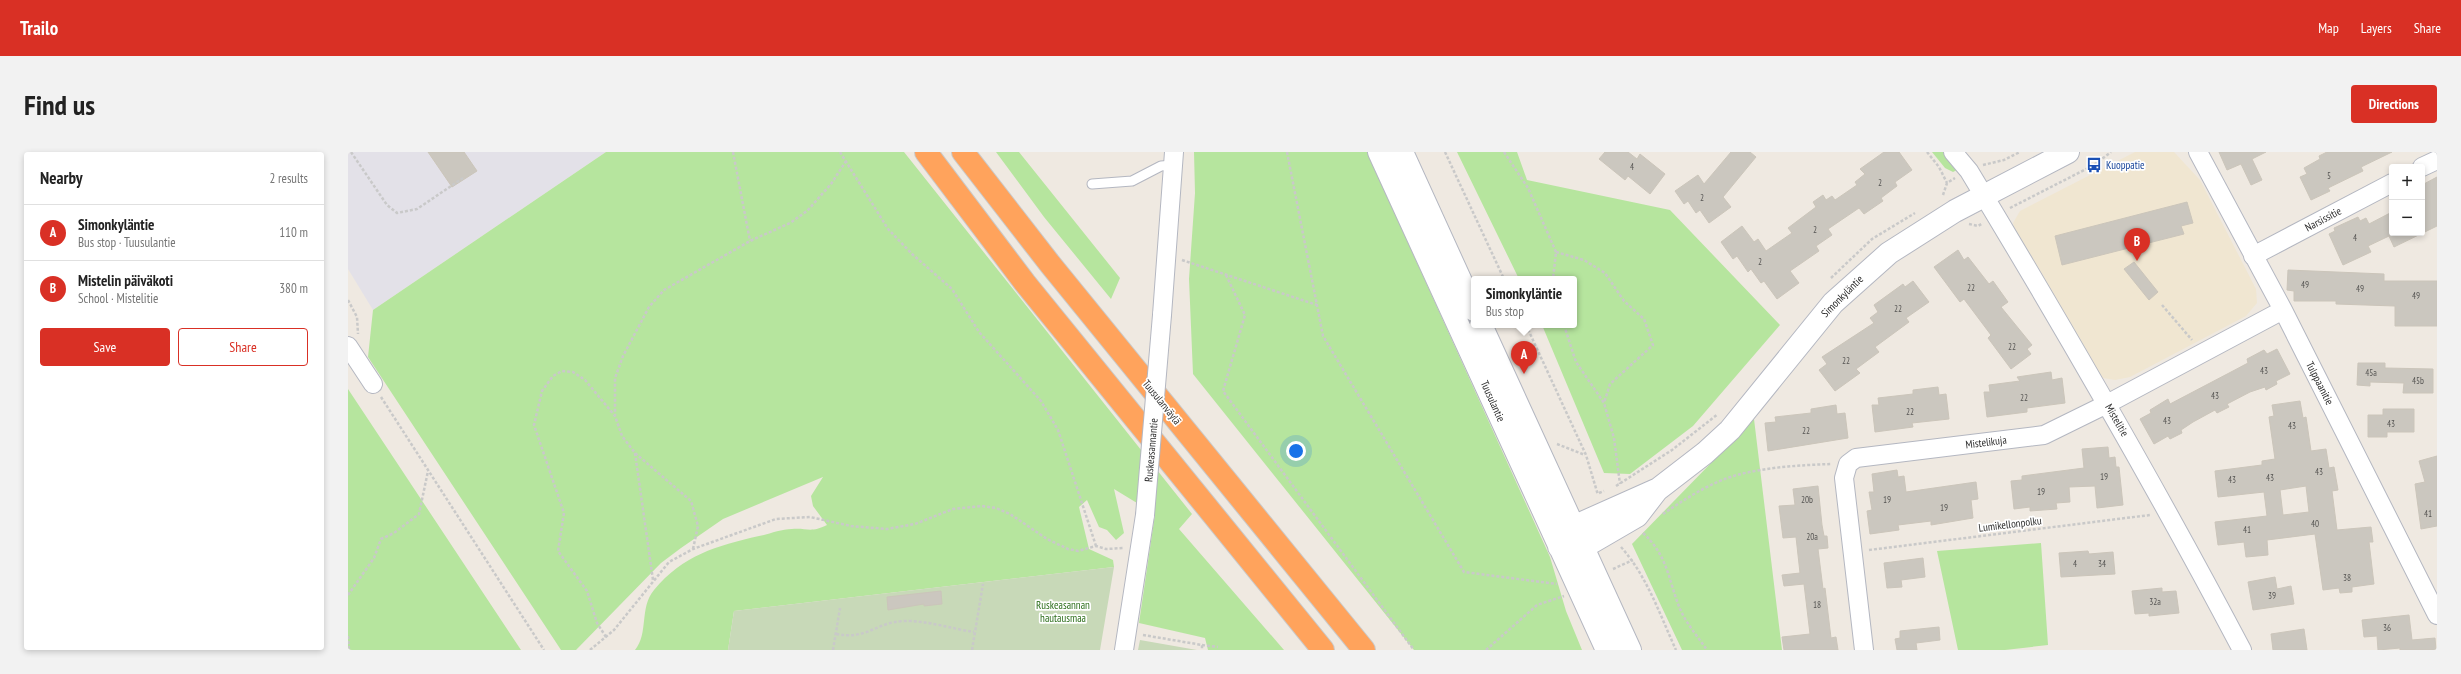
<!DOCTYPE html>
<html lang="en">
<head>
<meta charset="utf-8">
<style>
	body { margin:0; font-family:"PT Sans Narrow",sans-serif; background:#f2f2f2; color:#222 }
	.controls { position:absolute; right:12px; top:12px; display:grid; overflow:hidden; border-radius:4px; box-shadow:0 2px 6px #0003 }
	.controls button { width:36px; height:36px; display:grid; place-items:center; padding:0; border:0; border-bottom:1px solid #e0e0e0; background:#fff; color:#222; font:20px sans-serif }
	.you { position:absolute; left:948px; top:299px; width:14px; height:14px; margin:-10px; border:3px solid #fff; border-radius:50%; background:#1a73e8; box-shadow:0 0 0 6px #1a73e833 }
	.badge { display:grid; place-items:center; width:26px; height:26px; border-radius:50%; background:#d93025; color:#fff; font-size:13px; font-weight:700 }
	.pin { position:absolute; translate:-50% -33px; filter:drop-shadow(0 1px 2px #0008) }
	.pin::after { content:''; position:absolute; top:21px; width:14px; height:12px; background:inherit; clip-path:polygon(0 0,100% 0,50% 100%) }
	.popup { position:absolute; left:1123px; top:124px; width:106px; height:52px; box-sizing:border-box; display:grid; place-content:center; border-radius:4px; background:#fff; filter:drop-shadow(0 1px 3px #0005); font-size:13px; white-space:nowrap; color:#767676 }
	.popup b { font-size:15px; color:#222 }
	.popup::after { content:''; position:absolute; left:50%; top:100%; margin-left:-8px; border:8px solid transparent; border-top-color:#fff }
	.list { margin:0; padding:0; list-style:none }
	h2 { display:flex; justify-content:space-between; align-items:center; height:52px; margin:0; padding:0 16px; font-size:17px }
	h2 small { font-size:13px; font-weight:400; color:#767676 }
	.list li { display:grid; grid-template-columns:26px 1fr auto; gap:12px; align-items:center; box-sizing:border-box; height:56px; padding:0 16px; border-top:1px solid #e0e0e0 }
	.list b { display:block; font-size:15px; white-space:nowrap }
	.list p { margin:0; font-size:13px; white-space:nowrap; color:#767676 }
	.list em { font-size:13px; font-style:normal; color:#767676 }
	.actions { display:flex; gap:8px; padding:12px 16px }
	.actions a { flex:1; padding:9px 0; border:1px solid #d93025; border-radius:4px; text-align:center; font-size:14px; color:#d93025 }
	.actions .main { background:#d93025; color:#fff }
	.map { position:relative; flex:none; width:2089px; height:498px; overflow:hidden; border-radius:4px }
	header { display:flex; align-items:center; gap:24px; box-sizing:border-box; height:56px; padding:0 20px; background:#d93025; color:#fff }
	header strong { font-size:19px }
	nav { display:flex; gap:22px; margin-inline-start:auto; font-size:14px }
	.intro { display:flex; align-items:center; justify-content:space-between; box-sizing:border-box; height:96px; padding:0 24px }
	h1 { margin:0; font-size:28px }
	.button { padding:10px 18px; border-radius:4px; background:#d93025; color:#fff; font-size:14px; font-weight:700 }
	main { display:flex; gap:24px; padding:0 24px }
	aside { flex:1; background:#fff; border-radius:4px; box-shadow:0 2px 6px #0003 }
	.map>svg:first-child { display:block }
</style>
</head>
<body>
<header>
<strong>Trailo</strong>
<nav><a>Map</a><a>Layers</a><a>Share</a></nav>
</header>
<div class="intro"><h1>Find us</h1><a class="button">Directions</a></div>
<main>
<aside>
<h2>Nearby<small>2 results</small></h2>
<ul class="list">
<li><span class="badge">A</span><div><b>Simonkyläntie</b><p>Bus stop · Tuusulantie</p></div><em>110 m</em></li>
<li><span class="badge">B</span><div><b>Mistelin päiväkoti</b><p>School · Mistelitie</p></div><em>380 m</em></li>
</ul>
<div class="actions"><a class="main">Save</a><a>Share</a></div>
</aside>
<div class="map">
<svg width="2089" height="498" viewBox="0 0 2089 498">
	<rect width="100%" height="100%" fill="#efe9e1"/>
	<path fill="#e3e1e8" d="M0,0H258L25,158L0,117Z"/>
	<path fill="#f0e6d1" d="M1787,0H1826L1852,28L1908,137L1909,151L1898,164L1782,225L1767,228L1755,226L1747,215L1667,82L1665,71L1672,59Z"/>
	<path fill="#b6e59e" d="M258,0H556L844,362L831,377L936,498H860L857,486L791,471L807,362L766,337L776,381L768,388L759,378L751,375L739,348L731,355L741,397L765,408L766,415L386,459L380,498H287C301,481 291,456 306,438C335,403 368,394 411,384C422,382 433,377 444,377C460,376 463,381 479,373L465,354L463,344L475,325L375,367L333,396L313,411L228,498H213L20,205L25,158Z
		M648,0H671L772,126L763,147L696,65Z
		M846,0H1019L1202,405L1218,459L1234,498H1066L845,222L841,127L847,41Z
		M1109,0H1169L1179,28L1322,58L1432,173L1345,274L1282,322L1256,321L1194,173H1226V127H1171Z
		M1584,0H1597L1611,17L1605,20L1597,16Z
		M0,237L173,498H0Z
		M1406,267L1434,498H1334L1284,392Z
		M1693,391L1700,493L1657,498H1610L1589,399Z"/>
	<path fill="#c8d9b8" d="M766,415L752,498H380L386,459Z
		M792,488L849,498H790Z"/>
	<path fill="#cbc7bf" stroke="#cbc5ba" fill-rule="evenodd" d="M80,0H116L129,19L104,35Z
		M1257,0H1280L1289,7L1292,2L1317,22L1302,42L1280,24L1277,28L1251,7Z
		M1383,0H1402L1408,5L1375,45L1383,55L1361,71L1352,58L1348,61L1340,49L1336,52L1327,39L1350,23L1356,32Z
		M1536,0H1551L1564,18L1547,30L1549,34L1533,46L1535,49L1516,62L1511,56L1480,77L1484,83L1468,94L1471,99L1442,119L1451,131L1429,147L1416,129L1413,131L1403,117L1400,120L1389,104L1385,107L1373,90L1394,74L1406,90L1410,87L1418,99L1444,81L1440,76L1468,55L1465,50L1475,43L1478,48L1484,44L1487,48L1509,33L1507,30L1517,22L1512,17Z
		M1871,0H1918L1904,7L1914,28L1903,33L1893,12L1879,18Z
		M1979,0H2044L2013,15L2015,19L1980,36L1982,39L1963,48L1952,25L1959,22L1956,16L1972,7L1971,4Z
		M2089,25V74L2046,95L2041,84L2020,94L2023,100L1995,113L1981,82L1987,79L1986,76L2010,65L2012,69L2018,66L2021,72L2044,60V81H2074V33Z
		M1839,50L1845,71L1833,74L1836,82L1714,113L1707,84Z
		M1610,98L1616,108L1620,105L1641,132L1645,129L1660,150L1653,155L1684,193L1679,197L1683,202L1663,217L1640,186L1643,183L1616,147L1612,150L1586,115Z
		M1786,110L1810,140L1801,148L1776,117Z
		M1940,118L2036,122V129H2089V174H2047V154L1988,152V149H1946V139L1939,138Z
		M1565,129L1581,150L1558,166L1561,170L1527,195L1531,200L1508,217L1512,221L1487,239L1471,218L1479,212L1474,205L1526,171L1522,166L1530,160L1526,153L1555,132L1557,135Z
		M1929,197L1942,222L1928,229L1929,232L1918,238L1917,235L1902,240L1879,252L1881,255L1869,261L1867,258L1845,270L1833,278L1834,281L1822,287L1820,284L1806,292L1792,267L1803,261L1802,258L1820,247L1822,252L1883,220L1900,211L1899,207L1916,198L1919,202Z
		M2010,211H2037V216L2085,217V241H2055L2056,231L2022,230V234L2009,233Z
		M1703,220L1704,228L1714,226L1717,251L1679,256V260L1639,265L1636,240H1642L1641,233L1672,229L1669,225Z
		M1590,235L1591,243L1598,242L1601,267L1564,271L1565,275L1527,280L1524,253H1531L1530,246L1565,242V238Z
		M1952,249L1955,266L1958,265L1963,299L1978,297L1981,316L1986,315L1990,338L1984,339L1989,378L2023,375L2025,390H2021L2026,432L2004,435V440L1992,441L1991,436L1975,438L1967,382L1919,388L1920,403L1898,405L1896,390L1870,393L1867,370L1919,364L1916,340L1870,345L1867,319L1914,313V309L1927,307L1921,265L1926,264L1924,253ZM1958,334L1961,360L1935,363L1932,338Z
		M1488,253L1489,262L1497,261L1500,286L1420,299L1417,271L1428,270L1427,265L1463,261V257Z
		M2035,257H2066V280H2039V285H2020V263H2035Z
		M1760,295L1761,306L1767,305L1768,315H1771L1775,353L1749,356L1747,334L1721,335L1722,350L1708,351L1709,357L1682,359V355L1666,357L1663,329L1674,328V324L1736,316L1734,297Z
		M2089,304V374L2073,377L2067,332L2077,330L2071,309Z
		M1549,318L1550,325L1556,324L1558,340L1628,330L1630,347L1623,348L1625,366L1583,373V369L1550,373L1551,378L1522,382L1519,359L1524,358L1521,340H1526L1524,322Z
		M1470,334L1474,373L1476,384H1479L1480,396L1470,397L1475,437L1477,436L1483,486L1488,485L1490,498H1436L1434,485L1462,482L1456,432L1436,434L1434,423L1452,421L1448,385L1435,386L1431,354L1447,353L1445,337Z
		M1740,399L1741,402L1765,400L1767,422L1713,425L1711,401Z
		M1575,406L1577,425L1553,428L1554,435L1539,436L1536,411Z
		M1927,425L1929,437L1943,434L1946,452L1905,458L1900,430Z
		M1814,436V440L1828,439L1831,461L1801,464V461L1787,462L1784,439Z
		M593,439L594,452L576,454V452L540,458L539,445Z
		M2061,463L2064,488L2087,486L2088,498H2052V496L2030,498L2029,484L2016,485L2014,468Z
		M1591,475L1592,488L1568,491L1569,498H1549L1547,487L1552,486V479Z
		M1956,477L1959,498H1925L1923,482Z"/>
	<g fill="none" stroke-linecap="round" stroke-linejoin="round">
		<defs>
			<path id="service" d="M744,32L784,29L813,14L825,13"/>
			<path id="minor" d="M1605,0L1621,19C1716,176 1808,335 1894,498
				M1850,0L1935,158L2089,463
				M2074,15L2089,8
				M1905,104L2044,31
				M814,163L826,0
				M0,194L25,232
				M776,498L797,363
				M1516,498L1496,326L1500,312L1508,306L1696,283L1759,252L1935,158"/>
			<path id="secondary" d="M1031,0L1259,498
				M1054,0L1126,158
				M1133,173L1282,498
				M1217,387L1225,375L1308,338
				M1211,395L1234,396L1289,364L1309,338L1357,301L1382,278L1485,151L1541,101L1607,59L1720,0"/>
			<path id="motorway" d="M578,0L677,131L975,498
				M615,0L702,112L1016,498"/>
		</defs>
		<use href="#service" stroke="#b4b7c1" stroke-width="11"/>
		<use href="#minor" stroke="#b4b7c1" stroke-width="20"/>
		<use href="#secondary" stroke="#b4b7c1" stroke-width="24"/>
		<use href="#motorway" stroke="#c9c9c9" stroke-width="24"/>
		<path stroke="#c9c9c9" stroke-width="2.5" stroke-dasharray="3 2" stroke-linecap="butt" d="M3,0L39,53L49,61L69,57L115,26
			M385,0L402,89
			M492,0L540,77L564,102L604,137L631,180L693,249L710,278L748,394
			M939,0L975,184L1116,420L1209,432
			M1097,0L1156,127
			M1156,0L1180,36L1208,100L1205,127
			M1579,0L1591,15L1599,31
			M1635,13L1656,8L1672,0
			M1595,43L1599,31L1607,26
			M1662,56L1746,13L1763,0
			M1621,72L1630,74L1635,71
			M1208,100L1236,108L1257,121L1276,149L1296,167L1305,193L1262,232L1256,251
			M834,108L969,153
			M878,123L897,163L875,239L1066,498
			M1483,126L1524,87L1567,61
			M0,148L9,165L10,182
			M1814,153L1844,188
			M1178,173L1238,303L1250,343
			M1216,173L1228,210L1256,251L1266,286L1272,332
			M33,245L196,498
			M1209,292L1237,303
			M287,301L305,428
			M1268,334L1324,298L1370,262
			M1251,341L1256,339
			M1315,362C1337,347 1363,330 1389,323C1419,315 1453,313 1484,312
			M1295,381C1320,404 1320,427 1332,457C1338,471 1350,485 1359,498
			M1273,395C1299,424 1312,463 1328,498
			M345,397L350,374L343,349L287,301L274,284L267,264V226L275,204L301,155L316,138L402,89L442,71L459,59L483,32L498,9
			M1521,398L1802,363
			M1265,417L1285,408
			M0,443L26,406L33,387L46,381L71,362L80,319
			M488,482C520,488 528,470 556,469C577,468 605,477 626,480
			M795,483L854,493V498
			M0,484L1,498
			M258,485L249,471L239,439L210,399L216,361L186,273L194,239L205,224L214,219L225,220L237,228L267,264
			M854,493L870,495
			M242,498L266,478L321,410L345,397L428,367L462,365L503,374L539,377L567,372L605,357L634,354L648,356L662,362L699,387L720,397L730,399L748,394L758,397L776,396
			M485,498L492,456
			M624,498L635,432
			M1138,498L1189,453L1216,444"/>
		<use href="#service" stroke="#fff" stroke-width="9"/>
		<use href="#minor" stroke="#fff" stroke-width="18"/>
		<use href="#secondary" stroke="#fff" stroke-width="22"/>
		<use href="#motorway" stroke="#ffa35c" stroke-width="22"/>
		<defs>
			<path id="minor-bridge" d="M797,363L814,163"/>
		</defs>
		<use href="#minor-bridge" stroke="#b4b7c1" stroke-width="20" stroke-linecap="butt"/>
		<use href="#minor-bridge" stroke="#fff" stroke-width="18"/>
	</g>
	<defs>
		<symbol id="bus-bare" viewBox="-9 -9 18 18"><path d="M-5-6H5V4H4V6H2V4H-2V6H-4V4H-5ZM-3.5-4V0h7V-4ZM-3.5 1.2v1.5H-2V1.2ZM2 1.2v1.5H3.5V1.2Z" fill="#1a4fb4" stroke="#fff" stroke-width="2.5" paint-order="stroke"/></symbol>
	</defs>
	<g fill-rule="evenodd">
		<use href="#bus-bare" x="1735" y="2" width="22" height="22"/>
	</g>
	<g text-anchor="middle" stroke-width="3.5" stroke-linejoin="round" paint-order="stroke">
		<g font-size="9" fill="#555452">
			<text x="1284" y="18">4</text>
			<text x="1981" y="27">5</text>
			<text x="1532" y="34">2</text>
			<text x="1354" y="49">2</text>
			<text x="1467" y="81">2</text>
			<text x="2007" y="89">4</text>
			<text x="1412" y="113">2</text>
			<text x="1957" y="136">49</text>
			<text x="1623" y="139">22</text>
			<text x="2012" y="140">49</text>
			<text x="2068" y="147">49</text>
			<text x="1550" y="160">22</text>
			<text x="1664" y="198">22</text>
			<text x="1498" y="212">22</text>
			<text x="1916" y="222">43</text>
			<text x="2023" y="224">45a</text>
			<text x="2070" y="232">45b</text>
			<text x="1867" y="247">43</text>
			<text x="1676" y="249">22</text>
			<text x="1562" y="263">22</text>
			<text x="1819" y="272">43</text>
			<text x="2043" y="275">43</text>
			<text x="1944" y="277">43</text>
			<text x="1458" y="282">22</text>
			<text x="1971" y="323">43</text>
			<text x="1756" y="328">19</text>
			<text x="1922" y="329">43</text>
			<text x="1884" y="331">43</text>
			<text x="1693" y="343">19</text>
			<text x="1459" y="351">20b</text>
			<text x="1539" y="351">19</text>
			<text x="1596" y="359">19</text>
			<text x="2080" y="365">41</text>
			<text x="1967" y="375">40</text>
			<text x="1899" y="381">41</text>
			<text x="1464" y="388">20a</text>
			<text x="1727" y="415">4</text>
			<text x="1754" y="415">34</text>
			<text x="1999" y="429">38</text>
			<text x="1924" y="447">39</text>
			<text x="1807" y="453">32a</text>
			<text x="1469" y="456">18</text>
			<text x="2039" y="479">36</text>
		</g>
		<g font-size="11" fill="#164399" stroke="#fff" text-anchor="start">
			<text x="1758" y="17">Kuoppatie</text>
		</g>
		<g font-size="11" fill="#2e2e2e" stroke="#fff">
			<text transform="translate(1975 67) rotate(-28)" y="4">Narsissitie</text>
			<text transform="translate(1494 144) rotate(-45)" y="4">Simonkyläntie</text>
			<text transform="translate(1972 231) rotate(63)" y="4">Tulppaanitie</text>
			<text transform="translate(1145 249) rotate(66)" y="4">Tuusulantie</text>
			<text transform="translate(814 250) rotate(51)" y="4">Tuusulanväylä</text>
			<text transform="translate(1769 268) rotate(60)" y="4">Mistelitie</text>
			<text transform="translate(1638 290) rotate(-7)" y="4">Mistelikuja</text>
			<text transform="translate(803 298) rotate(-85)" y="4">Ruskeasannantie</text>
			<text transform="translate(1662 372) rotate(-7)" y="4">Lumikellonpolku</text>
		</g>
		<g font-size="11" fill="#2c6e1b" stroke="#fff">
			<text x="715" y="457">Ruskeasannan<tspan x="715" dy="13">hautausmaa</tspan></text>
		</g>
	</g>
</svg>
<div class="controls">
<button>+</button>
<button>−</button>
</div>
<div class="you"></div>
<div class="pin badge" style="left:1176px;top:222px">A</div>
<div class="popup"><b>Simonkyläntie</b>Bus stop</div>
<div class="pin badge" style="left:1789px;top:109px">B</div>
</div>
</main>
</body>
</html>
